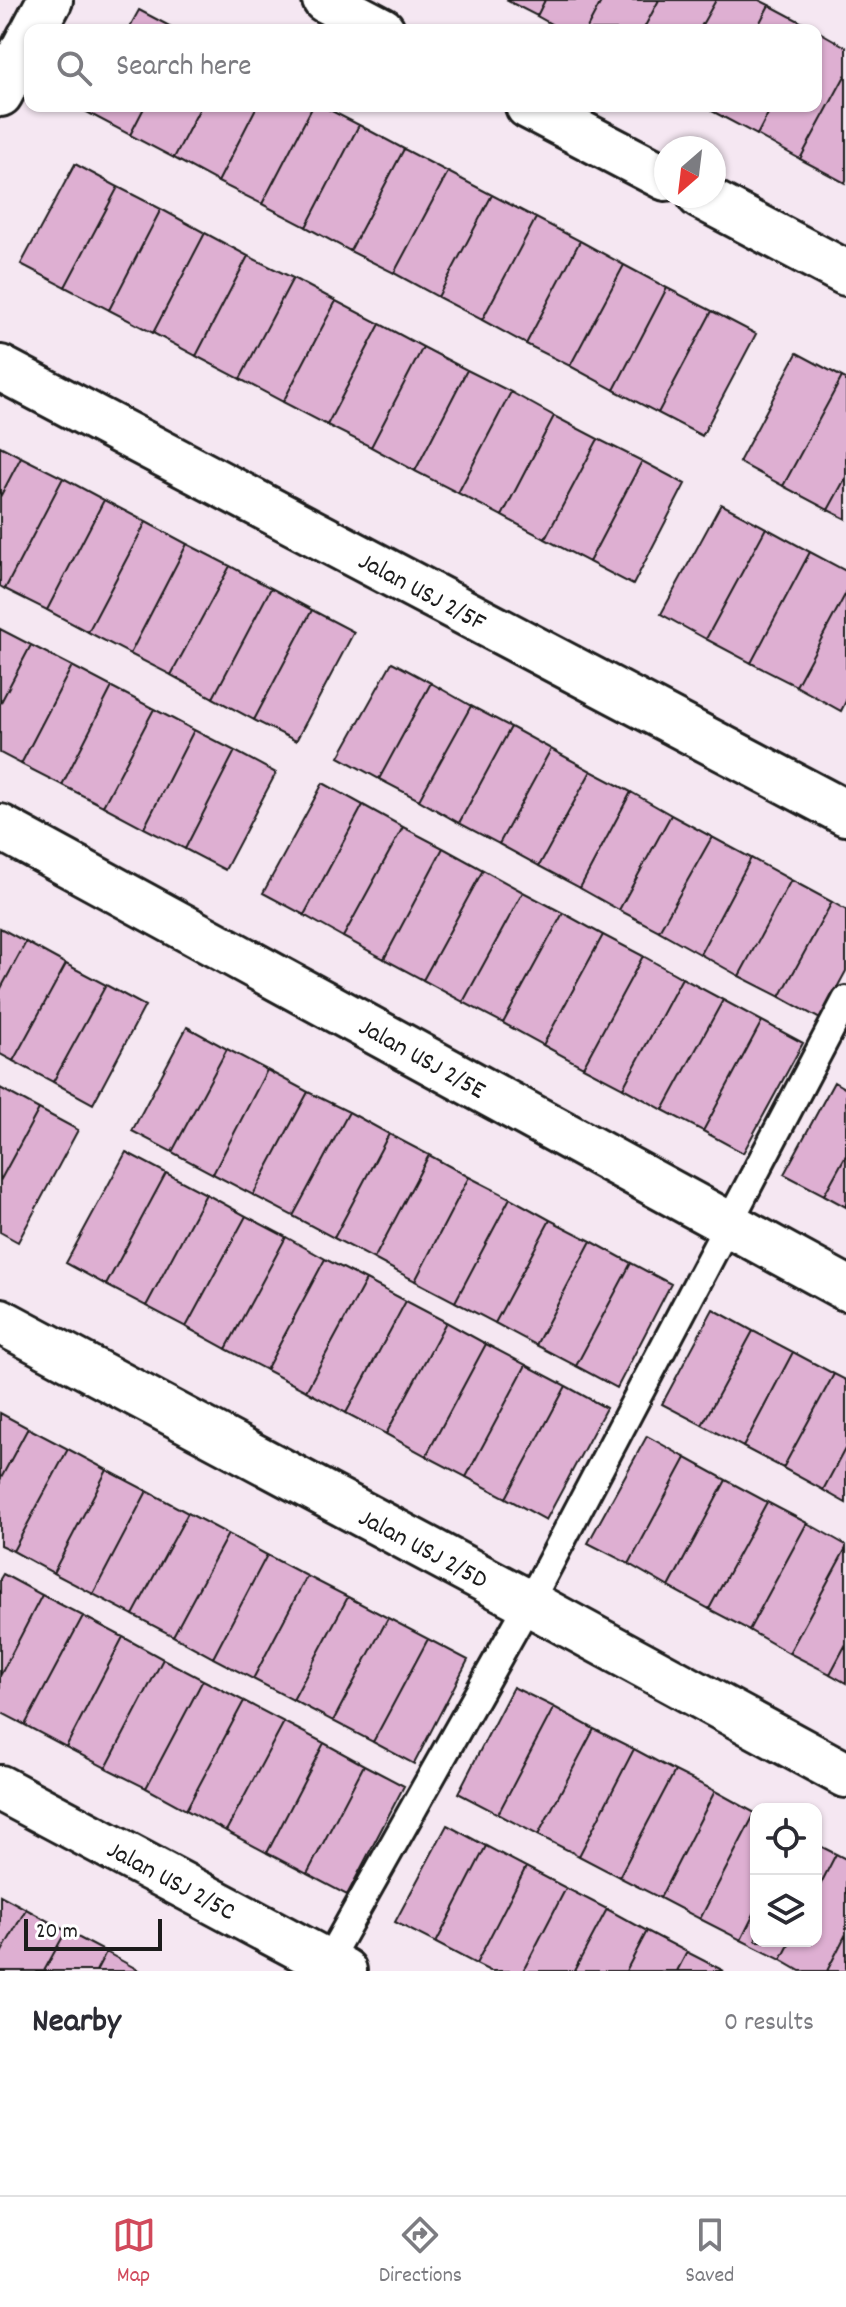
<!DOCTYPE html>
<html lang="en">
<head>
<meta charset="utf-8">
<style>
	body { margin:0; font-family:Dekko,sans-serif; background:#f2f2f3; color:#2b2b33 }
	.controls { position:absolute; right:24px; bottom:24px; display:grid; overflow:hidden; border-radius:16px; box-shadow:0 2px 6px #0004 }
	.controls button { width:72px; height:72px; display:grid; place-items:center; padding:0; border:0; border-bottom:2px solid #e1e1e2; background:#fff; color:#2b2b33; font:40px sans-serif }
	.compass { position:absolute; left:654px; top:136px; width:72px; height:72px; border-radius:50%; background:#fff; box-shadow:0 2px 6px #0004; rotate:208deg }
	.scale { position:absolute; left:24px; bottom:20px; width:138px; box-sizing:border-box; padding-left:8px; border:4px solid #1c1c1c; border-top:0; font-size:22px; line-height:28px; white-space:nowrap; color:#1c1c1c; -webkit-text-stroke:6px #fff; paint-order:stroke }
	.list { margin:0; padding:0; list-style:none }
	h2 { display:flex; justify-content:space-between; align-items:center; height:104px; margin:0; padding:0 32px; font-size:34px }
	h2 small { font-size:26px; font-weight:400; color:#7c7c81 }
	.icon { flex:none; width:44px; height:44px; fill:none; stroke:currentColor; stroke-width:2; stroke-linecap:round; stroke-linejoin:round }
	.map { position:relative; flex:none; width:846px; height:1971px; overflow:hidden }
	.search { position:absolute; background:#fff; box-shadow:0 2px 6px #0004; left:24px; right:24px; top:24px; height:88px; display:flex; align-items:center; gap:20px; box-sizing:border-box; padding:0 28px; border-radius:16px; color:#7c7c81; font-size:30px }
	.sheet { height:224px; background:#fff }
	nav { display:flex; justify-content:space-around; align-items:center; box-sizing:border-box; height:112px; border-top:2px solid #e1e1e2; background:#fff; font-size:22px; color:#7c7c81 }
	nav a { display:grid; justify-items:center; gap:4px }
	nav .on { color:#d1495b }
	.map>svg:first-child { display:block }
</style>
</head>
<body>
<div class="map">
<svg width="846" height="1971" viewBox="0 0 846 1971">
	<rect width="100%" height="100%" fill="#f5e7f2"/>
	<filter id="ink" filterUnits="userSpaceOnUse"><feTurbulence type="fractalNoise" baseFrequency=".0125" numOctaves="2"/><feDisplacementMap in="SourceGraphic" scale="16" xChannelSelector="R" yChannelSelector="G"/><feConvolveMatrix kernelMatrix="1 2 1 2 8 2 1 2 1" color-interpolation-filters="sRGB"/></filter>
	<g filter="url(#ink)">
		<path fill="#deafd2" stroke="#1c1c1c" stroke-width="2" d="M506,0H545L537,16Z
			M545,0H602L586,30H562L537,16Z
			M602,0H659L643,30H586Z
			M659,0H716L699,30H643Z
			M716,0H759L769,5L756,30H699Z
			M769,5L814,29L813,30H756Z
			M139,10L177,30H128Z
			M816,30L846,47V74L800,159L757,135L772,106H816Z
			M846,74V180L845,183L800,159Z
			M88,106H145L130,135L85,111Z
			M145,106H201L174,158L130,135Z
			M201,106H257L218,182L174,158Z
			M257,106H313L262,204L218,182Z
			M313,106H322L359,125L306,227L262,204Z
			M715,106H772L757,135L712,111Z
			M359,125L404,149L350,251L306,227Z
			M404,149L448,172L394,273L350,251Z
			M75,164L118,187L65,287L21,264Z
			M448,172L492,195L438,297L394,273Z
			M118,187L161,209L109,310L65,287Z
			M492,195L536,218L482,320L438,297Z
			M161,209L205,233L153,333L109,310Z
			M536,218L580,241L526,344L482,320Z
			M205,233L248,256L196,356L153,333Z
			M580,241L624,265L570,366L526,344Z
			M248,256L293,278L240,379L196,356Z
			M624,265L667,288L614,390L570,366Z
			M293,278L336,301L283,402L240,379Z
			M667,288L712,311L658,413L614,390Z
			M336,301L380,324L327,425L283,402Z
			M712,311L756,334L702,436L658,413Z
			M380,324L423,347L371,447L327,425Z
			M423,347L467,370L415,471L371,447Z
			M797,353L842,377L783,486L739,462Z
			M467,370L511,392L458,493L415,471Z
			M842,377L846,379V477L828,510L783,486Z
			M511,392L554,416L502,516L458,493Z
			M554,416L598,439L545,539L502,516Z
			M598,439L642,461L589,562L545,539Z
			M0,446L21,457L0,497Z
			M21,457L63,478L5,589L0,586V497Z
			M642,461L685,484L633,585L589,562Z
			M846,477V519L828,510Z
			M63,478L104,500L47,610L5,589Z
			M104,500L146,522L88,632L47,610Z
			M721,504L766,528L706,639L661,614Z
			M146,522L187,544L130,654L88,632Z
			M766,528L810,552L751,663L706,639Z
			M187,544L230,566L171,675L130,654Z
			M810,552L846,571V593L796,686L751,663Z
			M230,566L271,588L213,698L171,675Z
			M271,588L312,610L254,720L213,698Z
			M846,593V701L841,711L796,686Z
			M312,610L354,632L296,741L254,720Z
			M0,629L31,645L0,704Z
			M31,645L72,666L21,764L0,753V704Z
			M392,662L431,683L379,779L339,757Z
			M72,666L112,687L62,785L21,764Z
			M431,683L471,706L419,800L379,779Z
			M112,687L154,709L103,806L62,785Z
			M471,706L511,727L459,823L419,800Z
			M154,709L194,730L144,828L103,806Z
			M511,727L551,749L499,844L459,823Z
			M194,730L235,751L185,849L144,828Z
			M551,749L591,771L539,866L499,844Z
			M235,751L276,773L225,870L185,849Z
			M591,771L631,792L580,888L539,866Z
			M323,783L363,805L304,915L263,893Z
			M631,792L671,815L619,910L580,888Z
			M363,805L403,827L343,937L304,915Z
			M671,815L712,837L659,931L619,910Z
			M403,827L443,848L384,959L343,937Z
			M712,837L751,858L700,954L659,931Z
			M443,848L483,870L423,980L384,959Z
			M751,858L791,880L739,976L700,954Z
			M483,870L523,892L463,1002L423,980Z
			M791,880L832,902L780,997L739,976Z
			M523,892L563,913L503,1023L463,1002Z
			M832,902L846,910V971L820,1019L780,997Z
			M563,913L603,935L543,1045L503,1023Z
			M0,928L26,942L0,990Z
			M603,935L643,956L583,1067L543,1045Z
			M26,942L66,964L13,1061L0,1054V990Z
			M643,956L682,978L623,1088L583,1067Z
			M66,964L106,985L53,1082L13,1061Z
			M682,978L723,1000L663,1110L623,1088Z
			M106,985L145,1006L93,1104L53,1082Z
			M723,1000L762,1021L703,1131L663,1110Z
			M762,1021L803,1043L743,1153L703,1131Z
			M187,1027L227,1049L172,1152L132,1131Z
			M227,1049L267,1070L213,1174L172,1152Z
			M267,1070L308,1092L253,1195L213,1174Z
			M834,1082L846,1089V1155L824,1195L784,1174Z
			M0,1088L39,1109L0,1181Z
			M308,1092L349,1112L293,1216L253,1195Z
			M39,1109L78,1130L18,1242L0,1232V1181Z
			M349,1112L389,1134L334,1238L293,1216Z
			M389,1134L429,1155L374,1259L334,1238Z
			M126,1152L166,1173L106,1285L66,1263Z
			M429,1155L469,1177L415,1281L374,1259Z
			M846,1155V1207L824,1195Z
			M166,1173L206,1194L146,1306L106,1285Z
			M469,1177L510,1198L455,1302L415,1281Z
			M206,1194L246,1216L186,1327L146,1306Z
			M510,1198L550,1220L495,1323L455,1302Z
			M246,1216L286,1237L226,1349L186,1327Z
			M550,1220L591,1241L536,1345L495,1323Z
			M286,1237L325,1259L266,1370L226,1349Z
			M591,1241L631,1263L576,1366L536,1345Z
			M325,1259L366,1280L306,1391L266,1370Z
			M631,1263L671,1284L617,1388L576,1366Z
			M366,1280L406,1301L346,1413L306,1391Z
			M406,1301L446,1322L386,1434L346,1413Z
			M713,1309L753,1331L702,1425L662,1404Z
			M446,1322L486,1344L426,1456L386,1434Z
			M753,1331L793,1352L743,1447L702,1425Z
			M486,1344L526,1365L466,1477L426,1456Z
			M793,1352L834,1374L783,1468L743,1447Z
			M526,1365L566,1386L506,1498L466,1477Z
			M834,1374L846,1380V1447L823,1490L783,1468Z
			M566,1386L606,1408L546,1520L506,1498Z
			M0,1413L28,1428L0,1480Z
			M28,1428L68,1449L13,1551L0,1545V1480Z
			M647,1436L686,1458L629,1564L588,1543Z
			M846,1447V1503L823,1490Z
			M68,1449L107,1470L53,1573L13,1551Z
			M686,1458L726,1480L669,1587L629,1564Z
			M107,1470L147,1491L93,1594L53,1573Z
			M726,1480L767,1502L709,1609L669,1587Z
			M147,1491L188,1513L133,1615L93,1594Z
			M767,1502L807,1523L749,1630L709,1609Z
			M188,1513L228,1534L173,1636L133,1615Z
			M807,1523L846,1545V1548L789,1653L749,1630Z
			M228,1534L267,1555L213,1658L173,1636Z
			M846,1548V1644L830,1674L789,1653Z
			M267,1555L307,1576L253,1679L213,1658Z
			M3,1574L42,1595L0,1676V1579Z
			M307,1576L348,1597L293,1700L253,1679Z
			M42,1595L83,1616L25,1725L0,1712V1676Z
			M348,1597L388,1618L333,1721L293,1700Z
			M83,1616L123,1637L66,1747L25,1725Z
			M388,1618L428,1639L373,1742L333,1721Z
			M123,1637L163,1659L106,1768L66,1747Z
			M428,1639L468,1660L414,1764L373,1742Z
			M846,1644V1683L830,1674Z
			M163,1659L203,1680L146,1788L106,1768Z
			M203,1680L244,1701L186,1810L146,1788Z
			M513,1687L554,1707L498,1814L458,1793Z
			M244,1701L284,1722L226,1831L186,1810Z
			M554,1707L594,1729L538,1835L498,1814Z
			M284,1722L324,1743L267,1853L226,1831Z
			M594,1729L634,1749L579,1856L538,1835Z
			M324,1743L364,1765L307,1874L267,1853Z
			M634,1749L675,1771L619,1877L579,1856Z
			M364,1765L404,1786L347,1895L307,1874Z
			M675,1771L715,1791L660,1898L619,1877Z
			M715,1791L755,1813L700,1919L660,1898Z
			M755,1813L756,1910L741,1940L700,1919Z
			M447,1825L486,1846L436,1943L395,1922Z
			M816,1844L836,1854L816,1893Z
			M486,1846L526,1867L476,1964L436,1943Z
			M836,1854L846,1859V1934L827,1971H800L781,1960L791,1941H816V1893Z
			M526,1867L566,1888L523,1971H490L476,1964Z
			M566,1888L607,1909L574,1971H523Z
			M0,1895L26,1909L0,1955Z
			M26,1909L66,1931L44,1971H0V1955Z
			M607,1909L647,1931L626,1971H574Z
			M756,1910V1941H791L781,1960L741,1940Z
			M66,1931L106,1952L96,1971H44Z
			M647,1931L687,1952L677,1971H626Z
			M846,1934V1971H827Z
			M106,1952L140,1971H96Z
			M687,1952L724,1971H677Z"/>
		<g fill="none" stroke-linecap="round" stroke-linejoin="round">
			<defs>
				<path id="lane" d="M322,1971L529,1603L846,1000"/>
				<path id="street" d="M325,0L382,30
					M34,30L50,0
					M0,94L30,37
					M528,106L666,178
					M700,196L846,273
					M0,368L846,813
					M0,827L846,1288
					M0,1321L529,1603L846,1775
					M0,1788L344,1971"/>
			</defs>
			<use href="#lane" stroke="#1c1c1c" stroke-width="32"/>
			<use href="#street" stroke="#1c1c1c" stroke-width="50"/>
			<use href="#lane" stroke="#fff" stroke-width="26"/>
			<use href="#street" stroke="#fff" stroke-width="44"/>
		</g>
	</g>
	<g text-anchor="middle" stroke-width="7" stroke-linejoin="round" paint-order="stroke">
		<g font-size="26" fill="#1c1c1c" stroke="#fff">
			<text transform="translate(423 590) rotate(28)" y="9">Jalan USJ 2/5F</text>
			<text transform="translate(423 1057) rotate(29)" y="9">Jalan USJ 2/5E</text>
			<text transform="translate(424 1547) rotate(28)" y="9">Jalan USJ 2/5D</text>
			<text transform="translate(172 1879) rotate(28)" y="9">Jalan USJ 2/5C</text>
		</g>
	</g>
</svg>
<div class="controls">
<button><svg class="icon" aria-label="locate" viewBox="0 0 24 24"><circle cx="12" cy="12" r="6"/><path d="M12 2v4M12 18v4M2 12h4M18 12h4"/></svg></button>
<button><svg class="icon" aria-label="layers" viewBox="0 0 24 24"><path d="M12 4l9 5-9 5-9-5zM3 14l9 5 9-5"/></svg></button>
</div>
<svg class="compass" viewBox="-18 -18 36 36"><path d="M0-13l5 13h-10z" fill="#e53935"/><path d="M0 13l5-13h-10z" fill="#7c7c81"/></svg>
<div class="scale">20 m</div>
<div class="search"><svg class="icon" aria-label="search" viewBox="0 0 24 24"><circle cx="10" cy="10" r="6"/><path d="M15 15l6 6"/></svg>Search here</div>
</div>
<section class="sheet">
<h2>Nearby<small>0 results</small></h2>
<ul class="list">
</ul>
</section>
<nav>
<a class="on"><svg class="icon" aria-label="map" viewBox="0 0 24 24"><path d="M3 6l6-2 6 2 6-2v14l-6 2-6-2-6 2zM9 4v14M15 6v14"/></svg>Map</a>
<a><svg class="icon" aria-label="directions" viewBox="0 0 24 24"><path d="M12 3l9 9-9 9-9-9zM9 14v-3h6M13 9l2 2-2 2"/></svg>Directions</a>
<a><svg class="icon" aria-label="saved" viewBox="0 0 24 24"><path d="M7 4h10v16l-5-4-5 4z"/></svg>Saved</a>
</nav>
</body>
</html>
